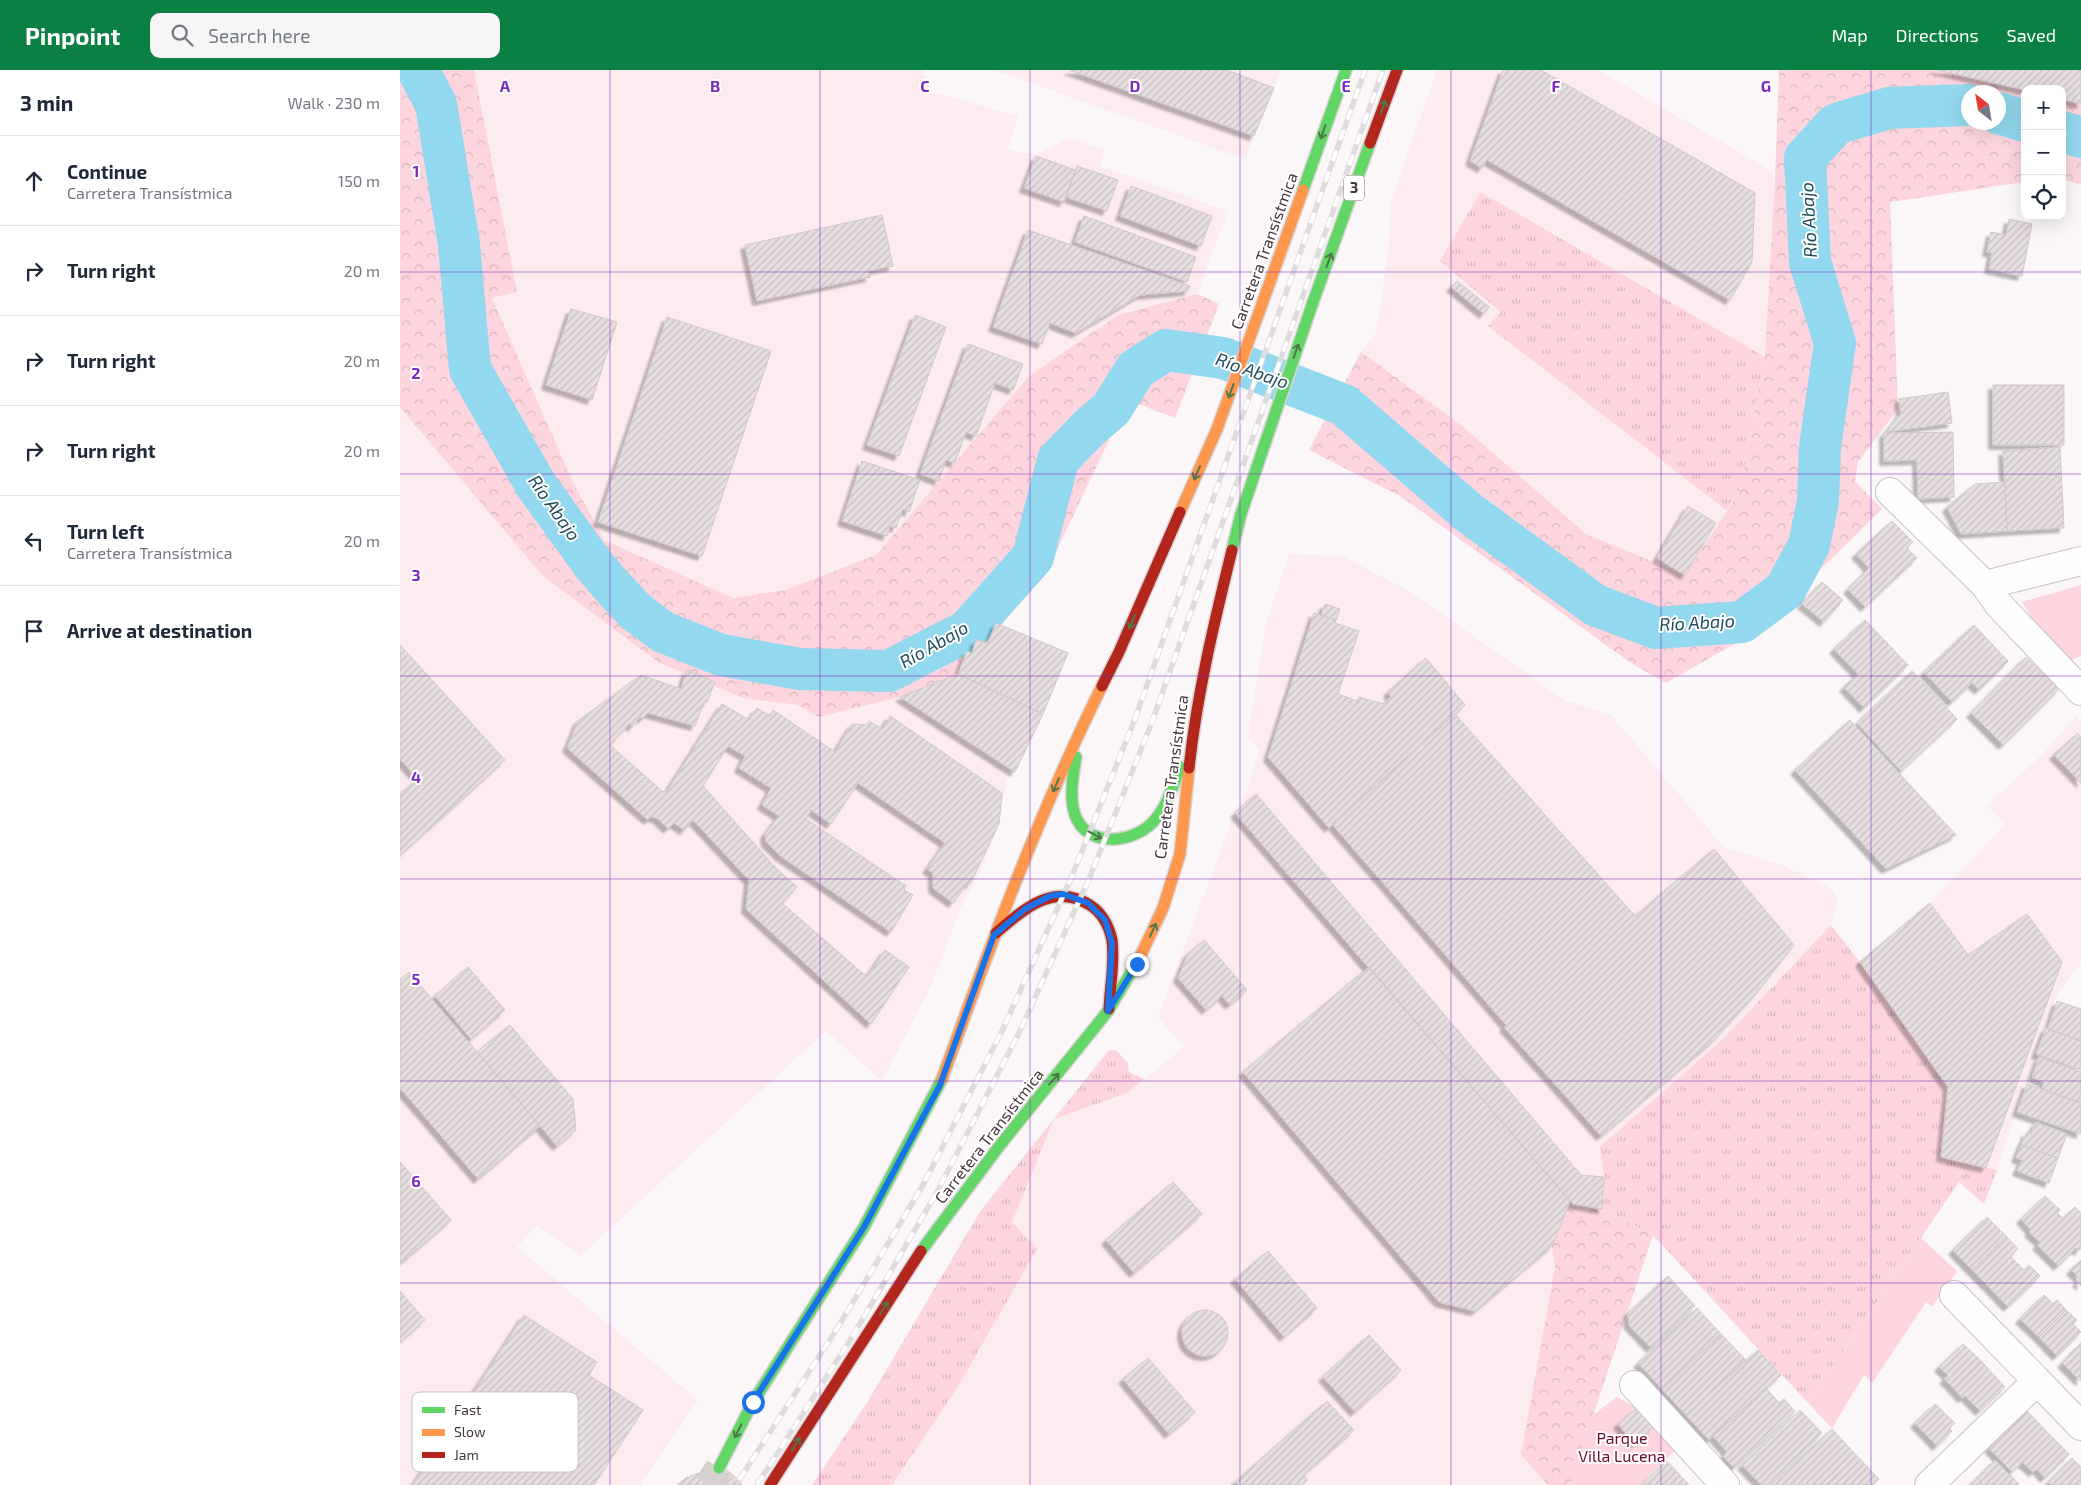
<!DOCTYPE html>
<html lang="en">
<head>
<meta charset="utf-8">
<style>
	body { margin:0; font-family:"Exo 2",sans-serif; background:#f6f6f7; color:#1f2937 }
	.controls { position:absolute; right:15px; top:15px; display:grid; overflow:hidden; border-radius:10px; box-shadow:0 5px 20px #0002 }
	.controls button { width:45px; height:45px; display:grid; place-items:center; padding:0; border:0; border-bottom:1px solid #e0e1e3; background:#fff; color:#1f2937; font:25px sans-serif }
	.compass { position:absolute; left:1561px; top:15px; width:45px; height:45px; border-radius:50%; background:#fff; box-shadow:0 5px 20px #0002; rotate:329deg }
	.stop { position:absolute; width:15px; height:15px; margin:-11px; border:4px solid #1a73e8; border-radius:50%; background:#fff }
	.stop.end { background:#1a73e8; border-color:#fff; box-shadow:0 1px 5px #0008 }
	.list { margin:0; padding:0; list-style:none }
	h2 { display:flex; justify-content:space-between; align-items:center; height:65px; margin:0; padding:0 20px; font-size:21px }
	h2 small { font-size:16px; font-weight:400; color:#747a83 }
	.list li { display:grid; grid-template-columns:32px 1fr auto; gap:15px; align-items:center; box-sizing:border-box; height:90px; padding:0 20px; border-top:1px solid #e0e1e3 }
	.list b { display:block; font-size:19px; white-space:nowrap }
	.list p { margin:0; font-size:16px; white-space:nowrap; color:#747a83 }
	.list em { font-size:16px; font-style:normal; color:#747a83 }
	.icon { flex:none; width:28px; height:28px; fill:none; stroke:currentColor; stroke-width:2; stroke-linecap:round; stroke-linejoin:round }
	.map { position:relative; flex:none; width:1681px; height:1415px; overflow:hidden }
	header { display:flex; align-items:center; gap:30px; box-sizing:border-box; height:70px; padding:0 25px; background:#0b8043; color:#fff }
	header strong { font-size:24px }
	nav { display:flex; gap:28px; margin-inline-start:auto; font-size:18px }
	.search { width:350px; height:45px; background:#f6f6f7; display:flex; align-items:center; gap:12px; box-sizing:border-box; padding:0 18px; border-radius:10px; color:#747a83; font-size:19px }
	main { display:flex }
	aside { flex:1; background:#fff }
	.map>svg:first-child { display:block }
</style>
</head>
<body>
<header>
<strong>Pinpoint</strong>
<div class="search"><svg class="icon" aria-label="search" viewBox="0 0 24 24"><circle cx="10" cy="10" r="6"/><path d="M15 15l6 6"/></svg>Search here</div>
<nav><a>Map</a><a>Directions</a><a>Saved</a></nav>
</header>
<main>
<aside>
<h2>3 min<small>Walk · 230 m</small></h2>
<ul class="list">
<li><svg class="icon" aria-label="ahead" viewBox="0 0 24 24"><path d="M12 20V5M6 11l6-6 6 6"/></svg><div><b>Continue</b><p>Carretera Transístmica</p></div><em>150 m</em></li>
<li><svg class="icon" aria-label="right" viewBox="0 0 24 24"><path d="M7 20v-9h11M14 6l5 5-5 5"/></svg><div><b>Turn right</b></div><em>20 m</em></li>
<li><svg class="icon" aria-label="right" viewBox="0 0 24 24"><path d="M7 20v-9h11M14 6l5 5-5 5"/></svg><div><b>Turn right</b></div><em>20 m</em></li>
<li><svg class="icon" aria-label="right" viewBox="0 0 24 24"><path d="M7 20v-9h11M14 6l5 5-5 5"/></svg><div><b>Turn right</b></div><em>20 m</em></li>
<li><svg class="icon" aria-label="left" viewBox="0 0 24 24"><path d="M17 20v-9H6M10 6l-5 5 5 5"/></svg><div><b>Turn left</b><p>Carretera Transístmica</p></div><em>20 m</em></li>
<li><svg class="icon" aria-label="arrive" viewBox="0 0 24 24"><path d="M6 21V4h12l-3 4 3 4H6"/></svg><div><b>Arrive at destination</b></div></li>
</ul>
</aside>
<div class="map">
<svg width="1681" height="1415" viewBox="0 0 1681 1415">
	<defs>
		<pattern id="grass-tufts" width="24" height="20" patternUnits="userSpaceOnUse" patternTransform="scale(1.25)"><rect width="24" height="20" fill="#fcd5de"/><path d="M3 7l-1-3M5 7V3M7 7l1-3M15 17l-1-3M17 17v-4M19 17l1-3" fill="none" stroke="#d9b7bf"/></pattern>
		<pattern id="forest-crowns" width="20" height="18" patternUnits="userSpaceOnUse" patternTransform="scale(1.25)"><rect width="20" height="18" fill="#fcd5de"/><path d="M2 6a3 3 0 1 1 6 0M12 15a3 3 0 1 1 6 0" fill="none" stroke="#d9b7bf"/></pattern>
		<pattern id="building-hatch" width="6" height="6" patternUnits="userSpaceOnUse" patternTransform="scale(1.25)"><rect width="6" height="6" fill="#e7dee0"/><path d="M-1 1l2-2M0 6l6-6M5 7l2-2" fill="none" stroke="#c7bfc1"/></pattern>
		<filter id="shadow"><feDropShadow dx="-4.5" dy="4.5" stdDeviation="1" flood-color="#0004"/></filter>
	</defs>
	<rect width="100%" height="100%" fill="#fbf6f7"/>
	<path fill="#fcebef" d="M74,0H523L533,22L618,46L608,80L635,85L670,68L704,80L700,96L828,141L797,224L718,245L629,306L476,485L385,520L333,528L204,470L171,408L92,228L117,222Z
		M594,0H881L845,89Z
		M1037,0H1198L1365,97L1375,109L1365,287L1082,122L1101,243L1089,256L1326,440L1285,506L1186,464L1061,355L961,282L977,262L989,173L990,134Z
		M0,337L142,505L343,628L398,635L418,647L500,627L609,698L599,754L580,802L561,837L531,916L482,1011L426,961L180,1186L137,1155L117,1177L298,1330L241,1415H0Z
		M889,484L942,486L1011,522L1166,631L1211,645L1324,777L1384,796L1431,818L1438,829L1431,855L1323,969L1204,1107L1202,1139L1173,1134L1152,1176L1155,1197L1121,1385L1148,1415H492L557,1318L612,1152L654,1049L727,1023L784,977L758,947L835,743L848,719L859,680L848,667L866,553Z
		M1676,646L1681,652V893L1657,925L1597,1100L1541,1087L1548,1017L1460,892L1530,833L1605,755L1587,735L1643,684Z"/>
	<path fill="url(#grass-tufts)" d="M1081,122L1365,287L1340,420L1326,440L1088,256L1101,242L1040,191Z
		M1431,855L1460,892L1548,1017L1541,1087L1597,1100L1584,1134L1559,1112L1408,1333L1253,1165L1202,1139L1204,1107L1200,1077L1323,969Z
		M709,980H716L728,993L729,1002L744,1009L727,1023L654,1049L612,1152L637,1179L557,1318L492,1415H412L468,1331L581,1140Z"/>
	<path fill="url(#forest-crowns)" fill-rule="evenodd" d="M0,0H74L117,222L92,228L171,408L204,470L333,528L385,520L476,485L629,306L718,245L797,224L819,234L775,348L728,330L645,505L558,604L500,627L418,647L398,635L343,628L258,592L142,505L0,337Z
		M1379,0H1537L1625,20V112L1490,132L1498,339L1458,392L1455,411L1482,439L1359,560L1266,613L1231,593L1000,426L909,380L961,282L1061,355L1186,464L1285,505L1340,420L1365,287L1375,109ZM1598,22V52H1568V22Z
		M1662,29L1681,34V115L1662,109Z
		M1170,1131L1173,1134L1202,1139L1253,1165L1170,1415H1148L1121,1385L1155,1197L1152,1176Z"/>
	<path fill="#fcd5de" d="M1681,515V586L1660,594L1622,532Z
		M1521,1168L1557,1201L1532,1237L1526,1232L1472,1313L1464,1305L1432,1358L1408,1333Z
		M1217,1327L1237,1338L1276,1380L1239,1415H1170L1193,1345Z"/>
	<g fill="none" stroke-linecap="round" stroke-linejoin="round">
		<path stroke="#92d8ee" stroke-width="42" d="M18,0L36,34L59,174L70,299L136,415L193,494L210,514L235,541L263,562L321,585L400,599L489,601L567,561L633,487L658,390L690,357L711,339L736,299L766,280L823,288L944,335L1068,442L1195,535L1256,558L1342,552L1385,520L1409,475L1418,431L1420,377L1435,273L1410,192L1405,88L1436,54L1489,38L1568,35
			M1598,43L1625,51
			M1662,62L1681,67"/>
	</g>
	<path fill="url(#building-hatch)" stroke="#d1c8ca" filter="url(#shadow)" d="M669,0H827L874,18L854,66Z
		M1103,0H1141L1355,123L1352,192L1330,230L1087,90L1082,98L1070,91Z
		M1537,0H1681V34L1662,29V19H1625V20Z
		M636,86L675,100L664,132L624,118Z
		M677,96L718,110L707,141L666,127Z
		M731,116L812,146L801,176L720,146Z
		M482,145L493,196L468,201L470,207L357,231L345,175Z
		M684,146L796,187L787,212L675,172Z
		M1609,149L1632,154L1622,206L1589,199L1592,183L1587,182L1591,162L1606,165Z
		M628,160L790,216L788,221L740,225L676,263L650,253L642,274L593,257Z
		M1057,211L1089,237L1084,244L1051,217Z
		M171,239L217,252L192,330L146,315Z
		M515,245L546,257L499,386L467,375Z
		M267,247L371,281L302,486L198,452Z
		M568,274L623,294L613,320L595,313L576,366L566,362L555,393L546,390L539,411L520,404Z
		M1593,315H1664V375H1593Z
		M1548,322L1552,353L1486,362L1501,343L1499,329Z
		M1553,362L1554,427L1518,429L1517,390L1484,391V363Z
		M1660,377L1664,458L1607,461L1603,381Z
		M462,391L520,410L509,442L503,439L496,458L490,456L487,466L442,451Z
		M1605,412L1607,461L1561,464L1547,437L1575,414Z
		M1288,436L1316,453L1285,505L1257,488Z
		M1492,451L1513,472L1507,478L1517,488L1465,537L1448,519L1469,498L1456,484Z
		M1422,512L1443,530L1424,552L1402,534Z
		M925,534L940,539L936,550L921,545Z
		M914,543L936,550L935,553L959,561L938,624L957,631L959,627L983,634L991,627L988,622L1026,588L1065,635L929,758L868,687Z
		M1465,550L1508,595L1464,638L1444,617L1458,604L1434,579Z
		M596,553L668,583L643,644L558,604L567,581L572,583L576,570L588,573Z
		M1574,555L1608,591L1579,620L1572,613L1552,632L1524,602Z
		M0,575L105,690L0,785V724L18,709L0,689Z
		M1626,587L1659,619L1603,675L1571,643Z
		M287,600L315,612L307,632H304L295,656L248,643L242,649L240,647L232,657L229,654L210,675L263,722L267,721L322,634L349,650L357,638L370,646L373,640L435,682L452,654L466,655L469,651L482,659L490,646L602,723L599,754L570,814L567,813L553,833L533,818V803L527,799L545,773L458,713L431,754L411,740L406,749L506,816L504,820L513,825L491,862L379,785L366,772L365,764L379,746L362,735L371,718L339,698L345,686L328,676L303,716L375,797L397,817L382,833L467,907L485,880L509,897L471,954L346,839L349,810L293,750L284,760L274,753L268,759L257,748L251,747L248,750L167,678L178,651L241,605L281,619Z
		M1512,601L1557,649L1501,701L1457,653Z
		M558,604L643,644L615,702L500,627Z
		M1055,644L1235,846L1314,779L1394,875L1355,925L1313,971L1201,1066L1104,957L1106,955L932,754Z
		M1450,650L1556,765L1486,799L1395,700Z
		M1678,663L1681,667V713L1654,685Z
		M856,724L1181,1105L1204,1107L1202,1139L1173,1134L1170,1131L835,743Z
		M1530,833L1568,885L1627,844L1662,892L1586,1098L1541,1087L1548,1017L1460,892Z
		M804,870L847,920L830,935L822,926L806,940L778,908L788,884Z
		M68,897L105,940L71,969L35,926Z
		M969,897L1170,1131L1152,1176L1075,1241L1039,1232L843,1002Z
		M9,902L140,1056L78,1109L0,1018V910Z
		M1657,931L1681,939V971L1648,959Z
		M110,955L173,1029L176,1060L157,1076L77,982Z
		M1646,958L1681,971V1000L1636,984Z
		M1639,987L1681,1002L1680,1033L1642,1019L1644,1012L1632,1007Z
		M1627,1014L1681,1033V1064L1617,1042Z
		M1636,1052L1667,1064L1658,1088L1621,1075L1627,1062L1631,1064Z
		M1621,1075L1658,1088L1649,1113L1617,1101L1622,1090L1616,1088Z
		M0,1092L51,1150L0,1194Z
		M773,1112L802,1144L734,1203L706,1170Z
		M1645,1126L1660,1140L1657,1143L1664,1149L1640,1172L1629,1162L1631,1160L1621,1149Z
		M1675,1137L1681,1143V1178L1678,1181L1676,1178L1658,1196L1637,1175Z
		M1587,1147L1606,1166L1572,1200L1553,1180Z
		M1606,1166L1618,1179L1610,1186L1615,1191L1589,1217L1572,1200Z
		M868,1181L917,1238L884,1267L835,1209Z
		M1681,1190V1216L1677,1212L1680,1209L1671,1200Z
		M1615,1191L1624,1200L1629,1195L1640,1206L1608,1237L1589,1217Z
		M1268,1206L1295,1236L1251,1278L1229,1255L1228,1243Z
		M0,1221L25,1250L0,1272Z
		M1644,1225L1653,1234L1657,1230L1666,1240L1639,1267L1620,1249Z
		M1297,1238L1321,1264L1262,1319L1238,1293Z
		M782 1263a23 23 0 1 1 46 0a23 23 0 1 1-46 0Z
		M1666,1240L1677,1250L1673,1254L1681,1262L1657,1286L1639,1267Z
		M124,1245L197,1292L189,1305L243,1340L194,1415H13Z
		M1321,1264L1346,1290L1286,1345L1262,1319Z
		M969,1265L1001,1300L955,1342L923,1307Z
		M1681,1273V1310L1680,1311L1662,1293Z
		M1563,1274L1582,1292L1554,1319L1544,1309L1548,1306L1539,1297Z
		M1358,1280L1381,1305L1309,1370L1286,1345Z
		M748,1288L795,1342L769,1364L723,1309Z
		M1582,1292L1605,1317L1580,1341L1565,1326L1562,1328L1554,1319Z
		M1366,1318L1379,1333L1384,1329L1395,1341L1334,1398L1323,1386L1327,1382L1313,1366Z
		M927,1331L954,1360L904,1404L907,1411L902,1415H838L835,1412Z
		M1535,1334L1555,1353L1549,1359L1552,1361L1537,1376L1515,1353Z
		M1237,1338L1253,1357L1234,1374L1218,1354Z
		M1400,1340L1422,1363L1367,1415H1361L1342,1395Z
		M1627,1341L1650,1365L1612,1402L1589,1378Z
		M1432,1359L1457,1386L1426,1415H1370Z
		M1650,1365L1669,1384L1645,1408L1637,1399L1633,1402L1622,1392Z
		M1457,1386L1479,1409L1472,1415H1426Z
		M1672,1388L1681,1397V1415H1651L1648,1412Z
		M1595,1390L1619,1414L1618,1415H1584L1577,1408Z
		M1267,1391L1289,1415H1241L1243,1413Z
		M319,1398L327,1400L339,1410L342,1415H278L286,1408L304,1401Z
		M1577,1408L1584,1415H1570Z"/>
	<g fill="none" stroke-linecap="round" stroke-linejoin="round">
		<path stroke="#d6d0d1" stroke-width="28" stroke-dasharray="28 14" stroke-linecap="butt" d="M308,1415L319,1398"/>
		<defs>
			<path id="street" d="M1490,422L1585,515L1599,535L1681,621
				M1585,515L1681,491
				M1554,1225L1681,1356
				M1234,1315L1325,1415
				M1529,1415L1637,1311"/>
			<path id="fast" d="M903,120L946,0
				M832,480L841,444L912,235L970,73
				M676,687C673,705 669,727 675,745C687,778 732,774 753,752C767,737 773,716 780,697
				M521,1181L600,1075L708,941L739,889
				M319,1398L353,1332L464,1157L542,1009"/>
			<path id="slow" d="M780,442L817,359L903,120
				M739,889L763,838L780,784L789,698
				M542,1009C590,876 639,743 702,616"/>
			<path id="jam" d="M970,73L997,0
				M702,616L719,582L780,442
				M789,698C797,624 814,553 832,480
				M596,863C624,839 653,812 690,835C702,843 709,856 712,870C715,893 710,916 709,939
				M370,1415L521,1181"/>
		</defs>
		<use href="#street" stroke="#cac1c3" stroke-width="30"/>
		<use href="#fast" stroke="#d8d4d4" stroke-width="14"/>
		<use href="#slow" stroke="#d8d4d4" stroke-width="14"/>
		<use href="#jam" stroke="#d8d4d4" stroke-width="14"/>
		<use href="#street" stroke="#fefefe" stroke-width="28"/>
		<use href="#fast" stroke="#63d668" stroke-width="11"/>
		<use href="#slow" stroke="#ff974d" stroke-width="11"/>
		<use href="#jam" stroke="#b3261e" stroke-width="11"/>
		<defs>
			<path id="rail" d="M339,1410L438,1257L523,1115L603,959L672,806L735,649L965,0
				M357,1415L454,1264L537,1122L618,965L689,809L752,652L983,0"/>
		</defs>
		<use href="#rail" stroke="#dfdcdd" stroke-width="5.5"/>
		<use href="#rail" stroke="#fff" stroke-width="4" stroke-dasharray="11" stroke-linecap="butt"/>
	</g>
	<defs><path id="oneway-shaft" d="M-6 0H5M1.5-3L5.5 0L1.5 3" fill="none" stroke-width="1.6" stroke-linecap="round" stroke-linejoin="round" transform="scale(1.25)"/></defs>
	<g stroke="#50764c">
		<use href="#oneway-shaft" transform="translate(983 37) rotate(-70)"/>
		<use href="#oneway-shaft" transform="translate(923 62) rotate(109)"/>
		<use href="#oneway-shaft" transform="translate(929 190) rotate(-70)"/>
		<use href="#oneway-shaft" transform="translate(896 281) rotate(-71)"/>
		<use href="#oneway-shaft" transform="translate(831 321) rotate(110)"/>
		<use href="#oneway-shaft" transform="translate(797 403) rotate(114)"/>
		<use href="#oneway-shaft" transform="translate(732 552) rotate(114)"/>
		<use href="#oneway-shaft" transform="translate(656 715) rotate(114)"/>
		<use href="#oneway-shaft" transform="translate(695 765) rotate(28)"/>
		<use href="#oneway-shaft" transform="translate(753 860) rotate(-66)"/>
		<use href="#oneway-shaft" transform="translate(654 1009) rotate(-49)"/>
		<use href="#oneway-shaft" transform="translate(484 1238) rotate(-57)"/>
		<use href="#oneway-shaft" transform="translate(338 1361) rotate(117)"/>
		<use href="#oneway-shaft" transform="translate(396 1374) rotate(-57)"/>
	</g>
	<g fill="none" stroke-linecap="round" stroke-linejoin="round">
		<path stroke="#1a73e8" stroke-width="6" d="M353,1332L464,1157L540,1015L594,865L625,839L650,826L663,824L688,833L705,850L712,873L708,941L737,894"/>
	</g>
	<path fill="none" stroke="#7b2cbf" stroke-width="1" stroke-opacity="0.55" d="M210,0V1415M420,0V1415M630,0V1415M840,0V1415M1051,0V1415M1261,0V1415M1471,0V1415M0,202H1681M0,404H1681M0,606H1681M0,809H1681M0,1011H1681M0,1213H1681"/>
	<g text-anchor="middle" stroke-width="4" stroke-linejoin="round" paint-order="stroke">
		<rect fill="#fff" stroke="#7c7274" stroke-width="1" x="944" y="105.5" width="20" height="25" rx="4"/>
		<g font-size="15" font-weight="bold" fill="#443639">
			<text x="954" y="123">3</text>
		</g>
		<g font-size="16" fill="#443639" stroke="#fff">
			<text transform="translate(864 181) rotate(-70)" y="6">Carretera Transístmica</text>
			<text transform="translate(771 707) rotate(-82)" y="6">Carretera Transístmica</text>
			<text transform="translate(589 1066) rotate(-52)" y="6">Carretera Transístmica</text>
		</g>
		<g font-size="16" fill="#6c0633" stroke="#fff">
			<text x="1222" y="1374">Parque<tspan x="1222" dy="18">Villa Lucena</tspan></text>
		</g>
		<g font-size="18" font-style="italic" fill="#204d5a" stroke="#fff">
			<text transform="translate(1409 150) rotate(-93)" y="6">Río Abajo</text>
			<text transform="translate(852 301) rotate(19)" y="6">Río Abajo</text>
			<text transform="translate(154 438) rotate(55)" y="6">Río Abajo</text>
			<text transform="translate(1297 553) rotate(-3)" y="6">Río Abajo</text>
			<text transform="translate(534 575) rotate(-30)" y="6">Río Abajo</text>
		</g>
	</g>
	<rect x="12" y="1322" width="166" height="80" rx="8" fill="#fff" stroke="#c7c3c4" stroke-width="1"/>
	<rect x="22" y="1337" width="23" height="6" fill="#63d668"/>
	<rect x="22" y="1359" width="23" height="7" fill="#ff974d"/>
	<rect x="22" y="1382" width="23" height="6" fill="#b3261e"/>
	<g font-size="14" fill="#443639">
		<text x="54" y="1345">Fast</text>
		<text x="54" y="1367">Slow</text>
		<text x="54" y="1390">Jam</text>
	</g>
	<g font-size="16" text-anchor="middle" font-weight="bold" fill="#7b2cbf" stroke="#fff" stroke-width="4" stroke-linejoin="round" paint-order="stroke">
		<text x="105" y="22">A</text>
		<text x="315" y="22">B</text>
		<text x="525" y="22">C</text>
		<text x="735" y="22">D</text>
		<text x="946" y="22">E</text>
		<text x="1156" y="22">F</text>
		<text x="1366" y="22">G</text>
		<text x="16" y="107">1</text>
		<text x="16" y="309">2</text>
		<text x="16" y="511">3</text>
		<text x="16" y="713">4</text>
		<text x="16" y="915">5</text>
		<text x="16" y="1117">6</text>
	</g>
</svg>
<div class="controls">
<button>+</button>
<button>−</button>
<button><svg class="icon" aria-label="locate" viewBox="0 0 24 24"><circle cx="12" cy="12" r="6"/><path d="M12 2v4M12 18v4M2 12h4M18 12h4"/></svg></button>
</div>
<svg class="compass" viewBox="-18 -18 36 36"><path d="M0-13l5 13h-10z" fill="#e53935"/><path d="M0 13l5-13h-10z" fill="#747a83"/></svg>
<div class="stop" style="left:353px;top:1332px"></div>
<div class="stop end" style="left:737px;top:894px"></div>
</div>
</main>
</body>
</html>
